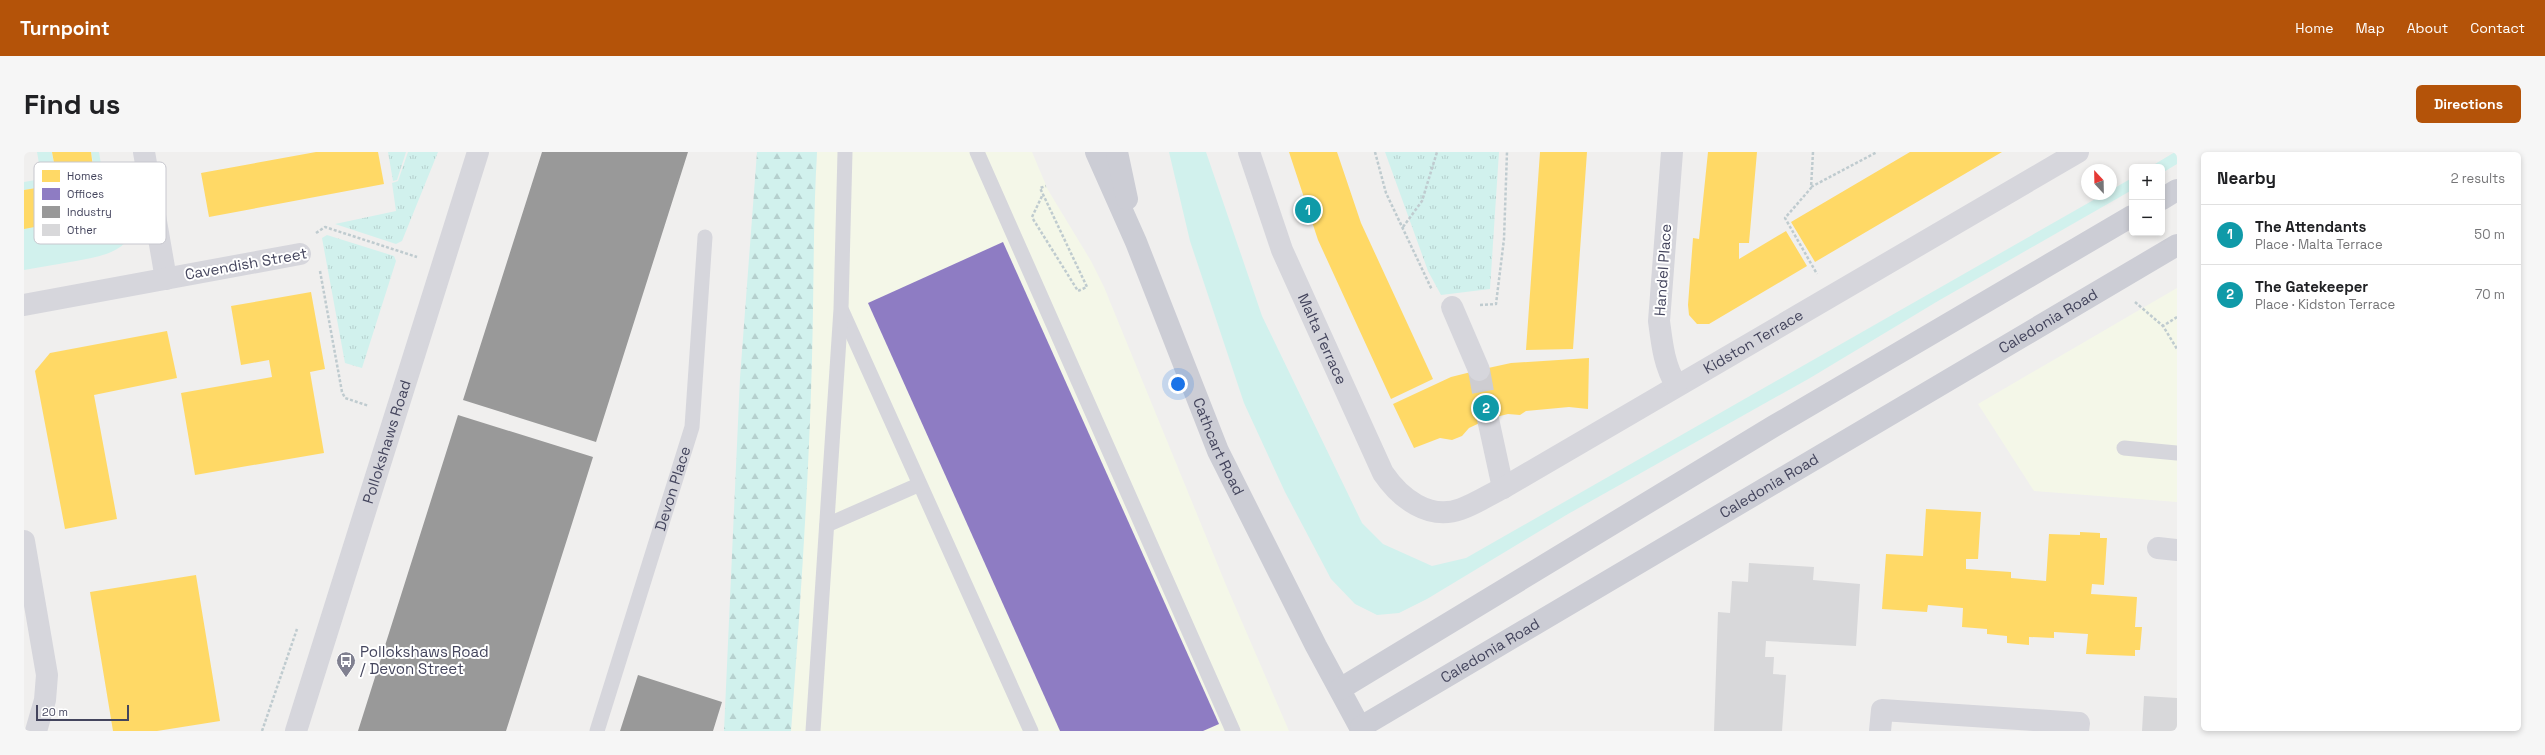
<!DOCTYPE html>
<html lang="en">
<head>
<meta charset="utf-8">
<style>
	body { margin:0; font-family:"Space Grotesk",sans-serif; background:#f6f6f6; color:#202124 }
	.controls { position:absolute; right:12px; top:12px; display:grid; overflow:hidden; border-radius:6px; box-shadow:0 2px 6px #0003 }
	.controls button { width:36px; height:36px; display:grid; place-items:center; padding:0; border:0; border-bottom:1px solid #e0e0e0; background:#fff; color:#202124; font:20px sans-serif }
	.compass { position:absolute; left:2057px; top:12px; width:36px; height:36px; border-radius:50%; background:#fff; box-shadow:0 2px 6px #0003; rotate:338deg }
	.scale { position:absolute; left:12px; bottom:10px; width:93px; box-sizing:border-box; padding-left:4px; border:2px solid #44455d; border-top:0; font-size:11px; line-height:14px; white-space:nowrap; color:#44455d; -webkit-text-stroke:3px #fff; paint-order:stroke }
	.you { position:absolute; left:1154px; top:232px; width:14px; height:14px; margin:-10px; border:3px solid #fff; border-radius:50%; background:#1a73e8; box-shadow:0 0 0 6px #1a73e833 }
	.badge { display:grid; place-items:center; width:26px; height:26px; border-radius:50%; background:#b45309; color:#fff; font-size:13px; font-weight:700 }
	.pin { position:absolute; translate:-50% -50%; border:2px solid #fff; box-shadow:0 1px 4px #0006 }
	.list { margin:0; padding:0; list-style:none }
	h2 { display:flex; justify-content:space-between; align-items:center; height:52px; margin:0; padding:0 16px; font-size:17px }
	h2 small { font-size:13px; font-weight:400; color:#757577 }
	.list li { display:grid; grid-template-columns:26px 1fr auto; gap:12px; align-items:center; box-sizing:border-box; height:60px; padding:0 16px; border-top:1px solid #e0e0e0 }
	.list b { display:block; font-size:15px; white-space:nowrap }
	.list p { margin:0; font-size:13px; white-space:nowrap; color:#757577 }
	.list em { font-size:13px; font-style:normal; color:#757577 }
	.map { position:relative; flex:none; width:2153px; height:579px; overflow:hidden; border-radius:6px }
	header { display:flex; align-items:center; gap:24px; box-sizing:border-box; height:56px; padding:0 20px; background:#b45309; color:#fff }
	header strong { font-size:19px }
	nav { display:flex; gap:22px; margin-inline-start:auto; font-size:14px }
	.intro { display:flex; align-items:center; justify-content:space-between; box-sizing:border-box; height:96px; padding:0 24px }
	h1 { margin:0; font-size:28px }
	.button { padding:10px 18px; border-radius:6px; background:#b45309; color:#fff; font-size:14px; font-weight:700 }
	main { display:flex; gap:24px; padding:0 24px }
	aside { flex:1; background:#fff; border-radius:6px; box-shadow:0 2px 6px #0003 }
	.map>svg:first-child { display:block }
</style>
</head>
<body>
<header>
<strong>Turnpoint</strong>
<nav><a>Home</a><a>Map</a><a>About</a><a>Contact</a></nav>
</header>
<div class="intro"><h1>Find us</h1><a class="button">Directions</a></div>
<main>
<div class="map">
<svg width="2153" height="579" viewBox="0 0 2153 579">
	<defs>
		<pattern id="grass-tufts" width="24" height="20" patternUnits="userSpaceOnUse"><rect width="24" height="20" fill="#d1f1ed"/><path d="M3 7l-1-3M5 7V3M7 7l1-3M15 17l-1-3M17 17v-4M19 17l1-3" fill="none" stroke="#b5d0ce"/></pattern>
		<pattern id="forest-firs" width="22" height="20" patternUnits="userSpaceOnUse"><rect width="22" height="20" fill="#d1f1ed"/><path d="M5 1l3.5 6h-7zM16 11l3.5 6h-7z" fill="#b5d0ce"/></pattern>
	</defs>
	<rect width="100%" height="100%" fill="#f0efee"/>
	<path fill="#f4f7e8" d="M793,0H1008L1024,38L1067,109L1080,135L1202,433L1265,579H767L777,437L788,205L789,76Z
		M2153,136V350L2010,339L1954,252Z"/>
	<path fill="url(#grass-tufts)" d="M364,0H382L373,28L369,29Z
		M384,0H414L378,89L372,92L311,72L372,59L368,31L374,29Z
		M1361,0H1475L1466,137L1417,143L1404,119Z
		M303,83L370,104L372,109L338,216L321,211L298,86Z"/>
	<path fill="url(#forest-firs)" d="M733,0H793C789,68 790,137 788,205C785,330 776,455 767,579H700L716,226Z"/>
	<path fill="#d1f1ed" d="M13,0H28L32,25L16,17Z
		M67,0H75L80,31L73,32Z
		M1145,0H1182L1238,164L1338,371L1359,392L1408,414L1442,406L2080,42H2087V38L2108,26V38L1914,149L1786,226L1544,362L1403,447L1375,461L1353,463L1331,452L1307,427L1261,340L1220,251L1166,89Z
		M2151,0H2153V12L2138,21V15H2126Z
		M17,27L30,33L0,38V30Z
		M92,47L94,59L109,57C115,98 83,103 52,109C35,112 17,115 0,118V76L39,59L45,90L82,83L77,52L74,50Z"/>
	<path fill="#ffd966" d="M28,0H67L74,52L76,51L83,83L44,90L39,59L35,60L37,70L0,77V38L30,33L31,39L35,38Z
		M292,0H354L360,32L185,65L177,21Z
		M1265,0H1313L1337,71L1409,227L1367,247L1294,88Z
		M1516,0H1563L1549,197L1502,198Z
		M1684,0H1733L1725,91H1715V107L1762,79L1783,114L1685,172H1673L1665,163L1664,153L1669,86L1675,87Z
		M1886,0H1978L1791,110L1767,70Z
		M287,140L301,217L286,220L300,301L171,323L157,241L248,225L245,208L217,213L207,154Z
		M143,179L153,226L70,243L93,367L41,377L11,219L26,201Z
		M1565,206L1564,257L1545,255L1502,259L1496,263L1484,262L1464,267L1445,276L1438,284L1428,288L1416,286L1390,296L1369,252L1427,225L1455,218L1487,211Z
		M1902,357L1957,360L1954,407H1942V417L1987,420V426L2022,429L2025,382L2056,383V380L2076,381V386H2083L2080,433L2068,432L2067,442L2113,445L2111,475H2118L2116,498H2111V504L2062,502L2064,482L2030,480V486L2005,485V493L1983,491V484L1963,482V477L1938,475L1939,456L1904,453L1903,460L1858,457L1862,402L1899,404Z
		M172,423L196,569L133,579H89L66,440Z"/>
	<path fill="#8e7cc3" d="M979,90L1195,572L1179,579H1036L844,151Z"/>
	<path fill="#999" d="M518,0H664L572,290L439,248Z
		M434,263L569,305L546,378L482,579H334Z
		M614,523L698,550L689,579H596Z"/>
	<path fill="#d8d8da" d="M1725,411L1790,415L1789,428L1836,432L1832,494L1742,489L1741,505H1750L1749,522L1762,523L1758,579H1690L1694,460L1706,461L1708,429L1724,430Z
		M2120,544L2153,546V579H2118Z"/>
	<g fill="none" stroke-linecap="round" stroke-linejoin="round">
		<path stroke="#cecdd1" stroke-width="22" stroke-dasharray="22 11" stroke-linecap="butt" d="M1455,218L1464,267"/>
		<path stroke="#bfcbcf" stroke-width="2.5" stroke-dasharray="3 2" stroke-linecap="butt" d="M1351,0L1362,41L1408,138
			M1789,0L1787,36L1761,66L1793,122
			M1787,35L1853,0
			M1008,65L1019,42
			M1009,67L1054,139L1063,135L1016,36L1022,34
			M1379,75L1398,49L1413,0
			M292,81L301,75L393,105
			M296,119L318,240L321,246L345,254
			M2111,150L2139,174
			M1456,153L1472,152L1480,87L1483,0
			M2153,165L2139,174L2153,197
			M238,579L273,477"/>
		<g stroke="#d6d6dc" stroke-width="15">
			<path d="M953,0L1209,579"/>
			<path d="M818,159L1007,579"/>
			<path d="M2100,296L2153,301"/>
			<path d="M803,373L894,333"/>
			<path id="s1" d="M573,579L668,275L681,85"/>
			<path d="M789,579L817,157L821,0"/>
		</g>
		<path stroke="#d6d6dc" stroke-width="22" d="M1428,155L1455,218
			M1464,267L1479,336"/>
		<g stroke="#d6d6dc" stroke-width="22">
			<path d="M120,0L142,127"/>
			<path id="s2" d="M1225,0L1258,98L1359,321C1376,346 1405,369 1437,357C1451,352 1465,343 1479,336L2054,0"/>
			<path d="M1648,0L1635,169C1638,192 1640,213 1652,233"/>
			<path d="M0,153L276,102"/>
			<path d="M0,389L23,523L21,548L12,579"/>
			<path d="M2134,396L2153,398"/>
			<path id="s3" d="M272,579L454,0"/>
			<path d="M1856,579L1858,558L2055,571L2054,579"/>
		</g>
		<g stroke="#cccdd5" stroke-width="22">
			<path id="s4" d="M1072,0L1112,90L1194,299L1292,494L1338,579"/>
			<path d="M1093,0L1103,47"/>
			<path d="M2138,47L2153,38"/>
			<path d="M1316,537L1750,274L2108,64"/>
			<path id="s5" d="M1337,575L2153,93"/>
		</g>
	</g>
	<defs>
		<symbol id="bus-pin" viewBox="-11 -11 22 30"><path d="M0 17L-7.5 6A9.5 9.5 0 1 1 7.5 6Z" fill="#808090" stroke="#fff"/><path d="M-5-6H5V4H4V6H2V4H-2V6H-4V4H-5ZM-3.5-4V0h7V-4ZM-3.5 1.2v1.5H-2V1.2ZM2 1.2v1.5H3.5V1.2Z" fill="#fff"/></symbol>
	</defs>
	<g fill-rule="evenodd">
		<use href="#bus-pin" x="311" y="498" width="22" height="30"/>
	</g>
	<g text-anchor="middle" stroke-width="4" stroke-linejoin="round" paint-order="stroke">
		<g font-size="15" fill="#44455d" stroke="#fff">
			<text transform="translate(222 112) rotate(-10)" y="5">Cavendish Street</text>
			<text transform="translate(1639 118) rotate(-86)" y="5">Handel Place</text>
			<text dy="5" stroke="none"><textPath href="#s5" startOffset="798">Caledonia Road</textPath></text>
			<text dy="5" stroke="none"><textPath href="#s2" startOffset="201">Malta Terrace</textPath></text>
			<text dy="5" stroke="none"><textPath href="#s2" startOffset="778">Kidston Terrace</textPath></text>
			<text dy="5" stroke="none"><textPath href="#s3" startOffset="303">Pollokshaws Road</textPath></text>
			<text dy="5" stroke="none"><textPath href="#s4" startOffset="319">Cathcart Road</textPath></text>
			<text dy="5" stroke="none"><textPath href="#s5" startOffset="474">Caledonia Road</textPath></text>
			<text dy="5" stroke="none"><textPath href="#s1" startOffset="254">Devon Place</textPath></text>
			<text dy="5" stroke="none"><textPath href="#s5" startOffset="150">Caledonia Road</textPath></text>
		</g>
		<g font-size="15" fill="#44455d" stroke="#fff" text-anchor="start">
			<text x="336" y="505">Pollokshaws Road<tspan x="336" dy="17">/ Devon Street</tspan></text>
		</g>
	</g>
	<rect x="10" y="10" width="132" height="82" rx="6" fill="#fff" stroke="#c7c7ce" stroke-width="1"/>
	<rect x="18" y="18" width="18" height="12" fill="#ffd966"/>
	<rect x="18" y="36" width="18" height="12" fill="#8e7cc3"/>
	<rect x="18" y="54" width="18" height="12" fill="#999"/>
	<rect x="18" y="72" width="18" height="12" fill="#d8d8da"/>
	<g font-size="11" fill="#44455d">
		<text x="43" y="28">Homes</text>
		<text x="43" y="46">Offices</text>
		<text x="43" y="64">Industry</text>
		<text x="43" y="82">Other</text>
	</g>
</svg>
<div class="controls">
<button>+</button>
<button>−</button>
</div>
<svg class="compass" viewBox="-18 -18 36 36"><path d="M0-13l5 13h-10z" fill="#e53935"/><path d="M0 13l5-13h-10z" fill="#757577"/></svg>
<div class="scale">20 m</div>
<div class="you"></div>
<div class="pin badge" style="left:1284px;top:58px;background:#0f9aa8">1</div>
<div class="pin badge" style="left:1462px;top:256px;background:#0f9aa8">2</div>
</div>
<aside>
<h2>Nearby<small>2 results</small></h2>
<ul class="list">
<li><span class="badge" style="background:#0f9aa8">1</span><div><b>The Attendants</b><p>Place · Malta Terrace</p></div><em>50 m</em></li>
<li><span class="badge" style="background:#0f9aa8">2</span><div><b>The Gatekeeper</b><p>Place · Kidston Terrace</p></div><em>70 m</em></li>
</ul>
</aside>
</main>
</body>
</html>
